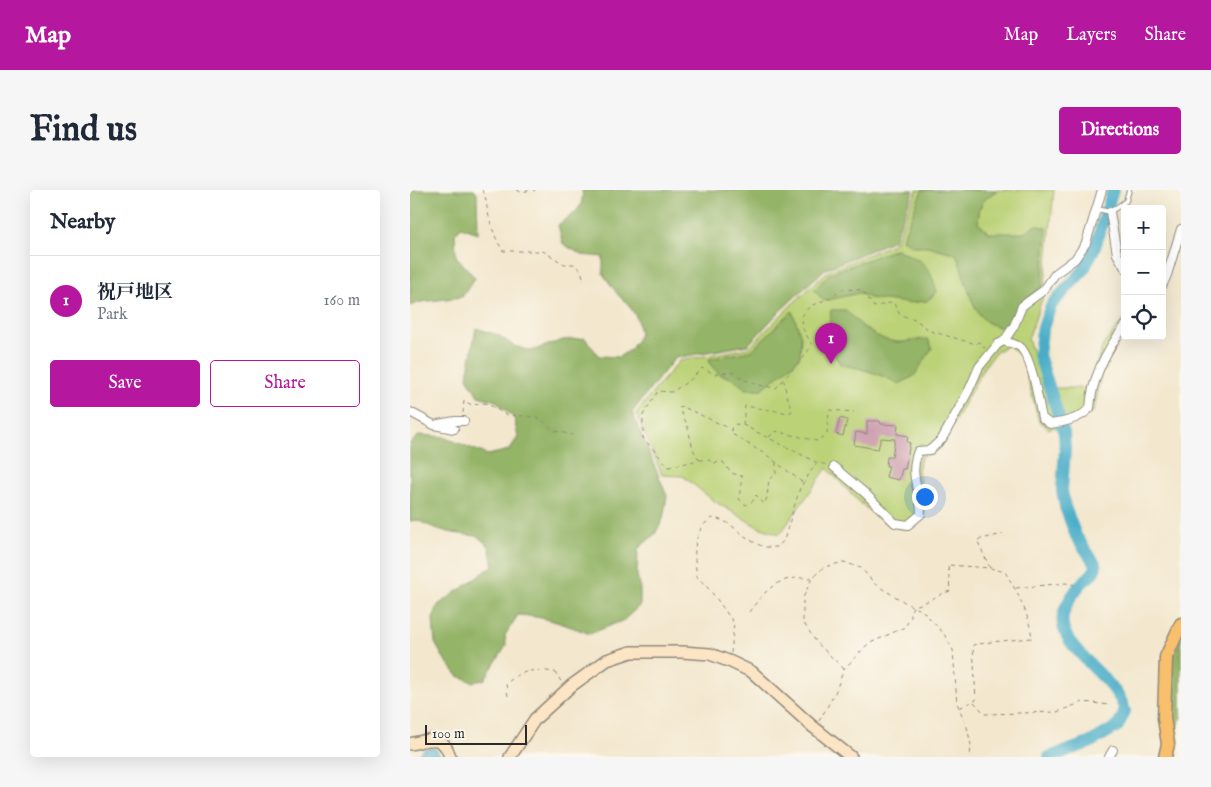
<!DOCTYPE html>
<html lang="en">
<head>
<meta charset="utf-8">
<style>
	body { margin:0; font-family:"IM FELL English","Noto Serif JP",serif; background:#f6f6f7; color:#1f2937 }
	.controls { position:absolute; right:15px; top:15px; display:grid; overflow:hidden; border-radius:5px; box-shadow:0 5px 20px #0002 }
	.controls button { width:45px; height:45px; display:grid; place-items:center; padding:0; border:0; border-bottom:1px solid #e0e1e3; background:#fff; color:#1f2937; font:25px sans-serif }
	.scale { position:absolute; left:15px; bottom:12px; width:102px; box-sizing:border-box; padding-left:5px; border:2px solid #2b2b2b; border-top:0; font-size:14px; line-height:18px; white-space:nowrap; color:#2b2b2b; -webkit-text-stroke:4px #fbf7ec; paint-order:stroke }
	.you { position:absolute; left:514px; top:306px; width:18px; height:18px; margin:-12px; border:4px solid #fff; border-radius:50%; background:#1a73e8; box-shadow:0 0 0 8px #1a73e833 }
	.badge { display:grid; place-items:center; width:32px; height:32px; border-radius:50%; background:#b5179e; color:#fff; font-size:16px; font-weight:700 }
	.pin { position:absolute; translate:-50% -41px; filter:drop-shadow(0 1px 2px #0008) }
	.pin::after { content:''; position:absolute; top:26px; width:18px; height:15px; background:inherit; clip-path:polygon(0 0,100% 0,50% 100%) }
	.list { margin:0; padding:0; list-style:none }
	h2 { display:flex; justify-content:space-between; align-items:center; height:65px; margin:0; padding:0 20px; font-size:21px }
	h2 small { font-size:16px; font-weight:400; color:#747a83 }
	.list li { display:grid; grid-template-columns:32px 1fr auto; gap:15px; align-items:center; box-sizing:border-box; height:90px; padding:0 20px; border-top:1px solid #e0e1e3 }
	.list b { display:block; font-size:19px; white-space:nowrap }
	.list p { margin:0; font-size:16px; white-space:nowrap; color:#747a83 }
	.list em { font-size:16px; font-style:normal; color:#747a83 }
	.actions { display:flex; gap:10px; padding:15px 20px }
	.actions a { flex:1; padding:11px 0; border:1px solid #b5179e; border-radius:5px; text-align:center; font-size:18px; color:#b5179e }
	.actions .main { background:#b5179e; color:#fff }
	.icon { flex:none; width:28px; height:28px; fill:none; stroke:currentColor; stroke-width:2; stroke-linecap:round; stroke-linejoin:round }
	.map { position:relative; flex:none; width:771px; height:567px; overflow:hidden; border-radius:5px }
	header { display:flex; align-items:center; gap:30px; box-sizing:border-box; height:70px; padding:0 25px; background:#b5179e; color:#fff }
	header strong { font-size:24px }
	nav { display:flex; gap:28px; margin-inline-start:auto; font-size:18px }
	.intro { display:flex; align-items:center; justify-content:space-between; box-sizing:border-box; height:120px; padding:0 30px }
	h1 { margin:0; font-size:35px }
	.button { padding:12px 22px; border-radius:5px; background:#b5179e; color:#fff; font-size:18px; font-weight:700 }
	main { display:flex; gap:30px; padding:0 30px }
	aside { flex:1; background:#fff; border-radius:5px; box-shadow:0 5px 20px #0002 }
	.map>svg:first-child { display:block }
</style>
</head>
<body>
<header>
<strong>Map</strong>
<nav><a>Map</a><a>Layers</a><a>Share</a></nav>
</header>
<div class="intro"><h1>Find us</h1><a class="button">Directions</a></div>
<main>
<aside>
<h2>Nearby<small></small></h2>
<ul class="list">
<li><span class="badge">1</span><div><b>祝戸地区</b><p>Park</p></div><em>160 m</em></li>
</ul>
<div class="actions"><a class="main">Save</a><a>Share</a></div>
</aside>
<div class="map">
<svg width="771" height="567" viewBox="0 0 771 567">
	<rect width="100%" height="100%" fill="#fbf7ec"/>
	<filter id="ink" filterUnits="userSpaceOnUse"><feTurbulence type="fractalNoise" baseFrequency=".02" numOctaves="2"/><feDisplacementMap in="SourceGraphic" scale="10" xChannelSelector="R" yChannelSelector="G"/><feConvolveMatrix kernelMatrix="1 2 1 2 8 2 1 2 1" color-interpolation-filters="sRGB"/></filter>
	<filter id="wash" filterUnits="userSpaceOnUse"><feTurbulence type="fractalNoise" baseFrequency=".0096" numOctaves="4" result="noise"/><feDisplacementMap in="SourceGraphic" scale="20" xChannelSelector="R" yChannelSelector="G"/><feGaussianBlur stdDeviation="1.12" result="paint"/><feColorMatrix in="noise" values="0 0 0 0 0 0 0 0 0 0 0 0 0 0 0 0 0 1.4 0 .05"/><feComposite in="paint" operator="in"/></filter>
	<g filter="url(#wash)">
		<rect width="100%" height="100%" fill="#f3e7cd"/>
		<path fill="#bbd277" stroke="#737e51" d="M507,0H644L634,104L618,149L635,198H678L693,155L715,128V143L707,153L691,185L684,221L673,228L639,239L629,232L612,167L598,155L587,161L574,177L531,256L511,267L508,281L515,316L512,329C508,332 503,337 498,338C473,343 434,296 417,278L370,344L348,337L304,311L273,286L252,285L226,223L269,171L339,158L378,118L417,82L485,53Z"/>
		<path fill="#94b468" stroke="#60704a" d="M0,0H64L67,3L68,43L51,37L45,44L46,66L65,88L52,107L11,112L0,116Z
			M172,0H504L484,50L414,80L370,121L338,155L265,168L222,222L257,306L253,329L245,344L228,359L227,385L230,399V415L214,430L180,444C157,435 133,426 108,425L95,445L96,456L74,490L63,492L48,486L33,467L25,453L23,429L28,415L83,376L79,356L67,346C43,344 29,341 7,330L0,331V253L10,245L34,247L78,265L99,260L108,247L104,228L86,211L68,206L57,187L66,138L88,145L104,156L121,161L153,150L175,148L189,166L209,167L222,158L230,144L227,128L218,114L209,106L193,84V67L172,65L153,54L148,35C162,24 175,20 172,0Z
			M512,0H588C571,11 570,12 568,33L579,43H614L626,35L637,38L632,97L609,114L600,135L592,138C587,136 581,135 577,132C561,122 554,81 546,64L518,56H502L492,49Z
			M486,59C514,72 518,72 527,102L517,111L498,113L459,108L449,103L414,111L404,100L419,84Z
			M421,120H436C450,136 471,154 494,152C502,151 509,149 518,149L522,158L504,186L489,194C470,184 453,178 431,175L425,166L430,156L426,146L419,139Z
			M382,121L391,146L390,166L382,175L352,199H336L323,189L309,184L300,174L299,169L341,161Z
			M771,447V528L768,535L764,538L760,534L763,513L761,473Z"/>
		<path fill="#48adc8" stroke="#3a6c7a" d="M20,557L26,559L31,567H6L12,560Z"/>
		<g fill="none" stroke-linecap="round" stroke-linejoin="round">
			<path stroke="#48adc8" stroke-width="12" d="M639,567L679,553L708,536L715,521C706,485 646,458 653,425C656,413 663,404 670,395C676,388 685,385 686,375L666,346L655,317L652,300L655,259L654,243L629,165L632,141L637,126L642,114L673,81L685,57L703,0"/>
		</g>
		<g id="blocks">
			<path fill="#c794a9" d="M430,228L437,230L433,246L426,244Z
				M457,231H470L471,234L488,235L487,244L498,246L497,252L500,253L495,279H492L489,290L476,287L479,276H476L477,267H482L485,249L471,248L468,259L444,255L446,242L457,244Z"/>
		</g>
	</g>
	<g filter="url(#ink)">
		<use href="#blocks" fill-opacity="0" stroke="#8f897c" stroke-width="1"/>
		<g fill="none" stroke-linecap="round" stroke-linejoin="round">
			<defs>
				<path id="lane" d="M687,19L700,22L716,11L719,0"/>
				<path id="street" d="M700,22L707,64L715,78
					M752,96L757,85L771,39
					M594,151C599,153 609,154 612,159C623,173 628,210 632,228L640,234C655,232 670,229 680,218C682,188 697,159 715,136
					M0,222L24,235L44,239
					M28,234L45,231H54
					M424,277L456,304L485,333L498,335L511,324C511,300 498,287 508,261L520,260L532,249L559,200L569,177L588,154L594,151L604,136L612,116L634,100L645,84L665,69L676,53L692,0
					M699,567L703,560"/>
				<path id="secondary" d="M0,554C19,550 33,542 40,567
					M100,567L125,529L161,496L197,470L221,462H272L300,464L321,472L342,482L402,536L441,567"/>
				<path id="primary" d="M755,567L758,554L754,528L756,467L771,434"/>
			</defs>
			<use href="#lane" stroke="#8f897c" stroke-width="6"/>
			<use href="#street" stroke="#8f897c" stroke-width="10"/>
			<use href="#secondary" stroke="#8f897c" stroke-width="14"/>
			<use href="#primary" stroke="#8f897c" stroke-width="15"/>
			<path stroke="#8f897c" stroke-width="1" stroke-dasharray="4 4" stroke-linecap="butt" d="M72,0C77,8 76,15 78,23C82,39 85,48 93,61H133L154,74H164L171,80L174,91
				M107,0L111,2L122,0
				M123,0L125,1
				M53,223L54,211L62,215L76,213L97,225L117,226L131,229L143,240L162,245
				M333,235L335,216L379,223L382,221L376,203L374,191
				M359,247L365,241L407,251L417,244L419,220L444,222
				M289,270L283,259L277,234L269,219L271,216L319,238
				M366,272V285L359,289L357,308L354,314L346,305L343,311L336,315L329,309L332,286L321,283L313,272L303,273L299,270H289L259,277L233,248V225L248,201L262,202L280,190L292,178L305,184L322,182C337,192 348,196 366,198L394,167L402,155L393,139L392,126L400,116L420,108L433,99L452,100L464,117L483,112L490,125L505,129L520,141L566,154L569,152L574,158L576,157
				M392,292L358,266L322,244L321,238L326,234L333,235L406,272
				M580,378L567,350L593,344
				M606,398L656,393L664,395
				M339,422C358,397 368,386 401,388
				M321,463L324,433C312,417 302,400 287,387C284,364 281,344 301,328C322,329 332,349 352,356C357,358 362,357 368,357L374,350L390,298L407,272L417,275
				M434,479L407,453L393,432V408L402,388L414,377L434,372L451,378L466,395L503,417L512,420L534,444L543,460L547,513L557,537L561,555L560,567
				M98,506L96,494C112,479 124,479 145,482L152,493
				M564,512L575,524L647,522L673,512L700,515
				M409,531L425,503L434,479L458,454L495,437L501,427V420L504,416C517,413 527,405 540,401L538,375L580,378L595,382C608,403 619,424 622,448L581,452L563,455L566,510L549,518"/>
			<use href="#lane" stroke="#fff" stroke-width="4"/>
			<use href="#street" stroke="#fff" stroke-width="8"/>
			<use href="#secondary" stroke="#fce5c4" stroke-width="11"/>
			<use href="#primary" stroke="#f8bf6c" stroke-width="12"/>
		</g>
	</g>
</svg>
<div class="controls">
<button>+</button>
<button>−</button>
<button><svg class="icon" aria-label="locate" viewBox="0 0 24 24"><circle cx="12" cy="12" r="6"/><path d="M12 2v4M12 18v4M2 12h4M18 12h4"/></svg></button>
</div>
<div class="scale">100 m</div>
<div class="you"></div>
<div class="pin badge" style="left:421px;top:174px">1</div>
</div>
</main>
</body>
</html>
